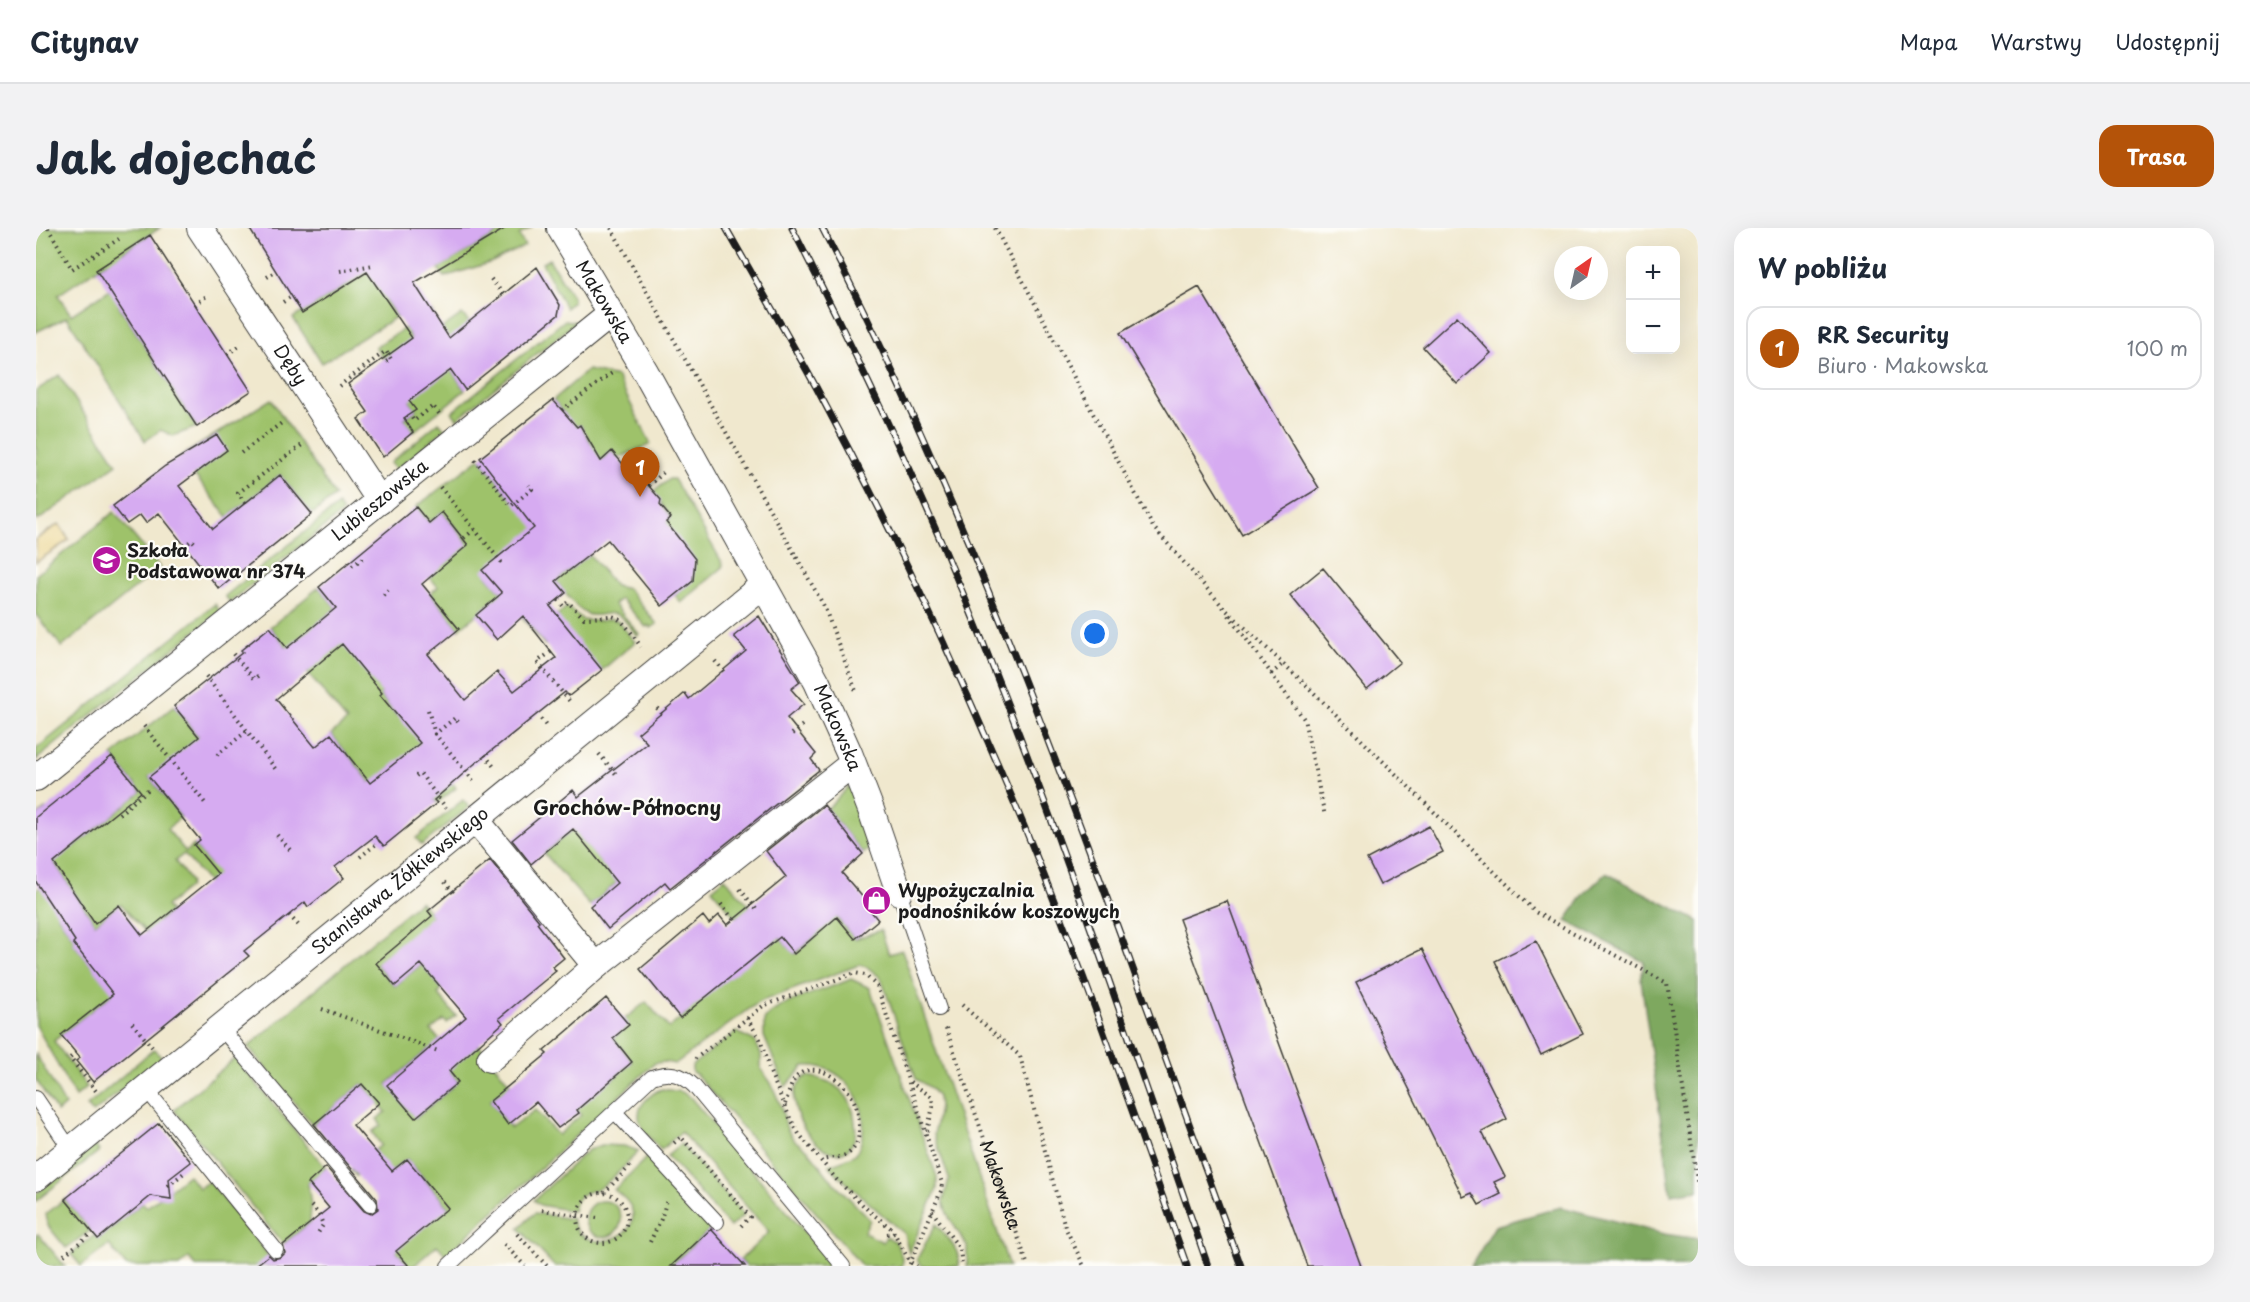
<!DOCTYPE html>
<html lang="pl">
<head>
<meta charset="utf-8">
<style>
	body { margin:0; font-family:"Playpen Sans",sans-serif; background:#f2f2f3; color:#1f2937 }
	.controls { position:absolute; right:18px; top:18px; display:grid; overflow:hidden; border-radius:12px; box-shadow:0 6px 24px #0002 }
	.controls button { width:54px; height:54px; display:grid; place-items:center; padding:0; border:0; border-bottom:2px solid #e0e1e3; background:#fff; color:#1f2937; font:30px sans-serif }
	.compass { position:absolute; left:1518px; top:18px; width:54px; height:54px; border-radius:50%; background:#fff; box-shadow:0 6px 24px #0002; rotate:34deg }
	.you { position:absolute; left:1059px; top:406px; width:21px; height:21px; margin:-15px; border:4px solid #fff; border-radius:50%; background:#1a73e8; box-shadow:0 0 0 9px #1a73e833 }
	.badge { display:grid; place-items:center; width:39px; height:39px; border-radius:50%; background:#b45309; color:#fff; font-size:20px; font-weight:700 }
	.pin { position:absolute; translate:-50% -50px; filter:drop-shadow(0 2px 3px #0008) }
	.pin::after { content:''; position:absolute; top:32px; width:21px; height:18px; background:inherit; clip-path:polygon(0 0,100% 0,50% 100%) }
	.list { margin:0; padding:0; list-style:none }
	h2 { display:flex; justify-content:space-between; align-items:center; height:78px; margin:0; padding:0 24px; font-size:26px }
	h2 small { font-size:20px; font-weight:400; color:#747a83 }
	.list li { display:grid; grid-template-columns:39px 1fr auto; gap:18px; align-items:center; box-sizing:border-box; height:84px; margin:0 12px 12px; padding:0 12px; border:2px solid #e0e1e3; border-radius:18px }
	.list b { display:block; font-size:22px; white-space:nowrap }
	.list p { margin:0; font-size:20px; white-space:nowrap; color:#747a83 }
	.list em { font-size:20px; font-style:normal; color:#747a83 }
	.map { position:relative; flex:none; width:1662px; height:1038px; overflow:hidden; border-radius:18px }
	header { display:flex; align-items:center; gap:36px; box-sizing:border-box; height:84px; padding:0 30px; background:#fff; border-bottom:2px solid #e0e1e3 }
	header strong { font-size:28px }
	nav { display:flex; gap:33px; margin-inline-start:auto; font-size:21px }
	.intro { display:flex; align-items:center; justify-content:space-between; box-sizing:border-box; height:144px; padding:0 36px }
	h1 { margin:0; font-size:42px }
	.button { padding:15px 27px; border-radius:18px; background:#b45309; color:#fff; font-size:21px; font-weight:700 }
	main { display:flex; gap:36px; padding:0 36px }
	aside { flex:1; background:#fff; border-radius:18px; box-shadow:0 6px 24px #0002 }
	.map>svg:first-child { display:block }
</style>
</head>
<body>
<header>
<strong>Citynav</strong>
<nav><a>Mapa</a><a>Warstwy</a><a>Udostępnij</a></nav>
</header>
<div class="intro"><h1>Jak dojechać</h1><a class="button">Trasa</a></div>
<main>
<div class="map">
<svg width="1662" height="1038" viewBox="0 0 1662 1038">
	<rect width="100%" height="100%" fill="#fdfcf7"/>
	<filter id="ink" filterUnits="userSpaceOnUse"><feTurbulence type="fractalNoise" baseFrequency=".0167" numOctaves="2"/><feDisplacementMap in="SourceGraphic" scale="12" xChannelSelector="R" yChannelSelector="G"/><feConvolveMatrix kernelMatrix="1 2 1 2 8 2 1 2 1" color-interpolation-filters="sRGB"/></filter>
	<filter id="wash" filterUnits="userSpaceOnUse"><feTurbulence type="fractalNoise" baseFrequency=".008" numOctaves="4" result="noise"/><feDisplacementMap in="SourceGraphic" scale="24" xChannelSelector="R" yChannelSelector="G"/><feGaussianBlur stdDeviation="1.35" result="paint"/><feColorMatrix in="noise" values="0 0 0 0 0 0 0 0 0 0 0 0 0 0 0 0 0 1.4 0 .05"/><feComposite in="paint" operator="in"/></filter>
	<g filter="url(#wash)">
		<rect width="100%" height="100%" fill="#f0e8ce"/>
		<path fill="#9ec26b" stroke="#5d6f44" stroke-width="1.5" fill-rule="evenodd" d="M0,0H124L87,24L97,39L70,35L22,67L35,87L126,27L137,43L83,78L161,199L137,208L125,202L109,213L31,89L0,104Z
			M277,0L377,55L350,73L360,89L286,135L257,90L312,56Z
			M470,0H495L483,7L489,18L456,34L408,49L402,40Z
			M513,31L537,70V73L530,80L506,35Z
			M396,83L398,87L372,105L376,112L406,100L426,86L466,132L415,142L429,162L377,204L368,191L380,182L373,173L365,156L339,119Z
			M529,92L540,94L421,191L416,184Z
			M552,142L581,149L615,216L582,230L576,223L554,242L579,272L451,348L466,365L521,387L531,379L547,392L563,393L574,391L582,393L599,414L566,442L522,407L509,417L466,366L423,401L394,365L402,359L392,347L419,328L417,325L431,313L406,284L393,295L380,279L444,230L476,271L555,215L544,197L540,199L517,172Z
			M23,147L81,236L1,293L0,163Z
			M235,171L299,268L276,286L244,247L192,289L144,229Z
			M403,194L409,201L360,242L354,235Z
			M633,251H638L687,336L686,340L645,375L639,367L630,294L635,290L618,264Z
			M302,277L307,284L194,374L189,368Z
			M78,284L124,340L26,419L0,387V347Z
			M553,326L579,358L592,361L621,396L615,400L613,397L610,399L585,371L578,376L603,406L601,408C596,402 591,394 585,389C574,380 560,392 549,385C537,378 528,363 520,353Z
			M283,359L300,380L286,392L359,454L344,467L361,488L367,482L420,560L401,575L390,563L335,555L295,506L311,493L234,399Z
			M179,376L184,383L0,532V521Z
			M138,478L189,542L113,549L145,589L131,601L150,624L158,617L174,636L212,605L180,664L148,626L139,633L154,653L153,659L130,678L134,684L123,693L149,725L137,735L85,676L59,696L0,608V589L9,581L39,618L105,564L76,528Z
			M812,559L815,560L836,618L827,626L791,581Z
			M427,572L433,579L386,617L380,610Z
			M538,601L581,654L554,678L508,625Z
			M689,650L718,683L705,692L702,688L699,689L676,661Z
			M9,655L30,681L22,688L39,713L37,715L78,765L18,813L51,859L39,869L0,797V662Z
			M384,673L402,695L340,736L359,758L386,736L407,761L402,766L420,788L411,795L408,792L395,802L421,833L439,812L478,861L463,866L454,873L475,900L499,882L522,907L545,887L535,875L560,832L576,852L596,834L577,810L587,802L582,796L610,774L633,800L652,784L634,761L740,705L759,726L778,709L796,684L819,711L845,702L853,726L866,722L973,1038H931V1018L912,988L907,974L913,951L898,907L903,879L902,869L895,860L880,851L845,750L831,739L823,737L723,774L639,836L629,834L619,835L410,1027L401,1017L378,1038H373L358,1021L412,979L371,931L355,944L343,930L320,948L315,942L345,917L336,904L345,897L341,891L350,884L326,856L277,897L212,819ZM393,821L422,854L380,890L351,856Z
			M815,751L834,760L901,949V961L873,1025L868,1006L804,949L793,937C801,934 812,931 819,926C823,922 825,915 826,909C834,874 806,834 768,838L749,859L728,808V792C741,773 792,762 815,751Z
			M700,804L719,813L725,826V841L735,855L745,878L751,901L758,912L772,922L792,948L834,992L828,1005L847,1014L850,1008L860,1014L867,1032L866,1038H826L660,846L656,844V837Z
			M118,821L126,830L57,885L51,878Z
			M0,826L29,877L21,884L0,852Z
			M199,830L290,940L272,955L275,978L274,995L247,1016L138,882Z
			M771,848C798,852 817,866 819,894C820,901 820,910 816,916C794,951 732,872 771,848Z
			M626,861L646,864L655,870L797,1038H710L704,1032L733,1004L645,904L625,922C612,908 592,890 610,872C615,867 619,863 626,861Z
			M645,916L708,987L694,999L631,928Z
			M59,917L63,923L0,973V966Z
			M566,917L588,918L603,923C592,934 581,947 568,957C555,967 542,959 537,983L504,977L498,972L552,922Z
			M612,928L675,1001L635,1038H518L483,1000L499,985L536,991C546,1038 635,1000 578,962Z
			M152,947L163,960L173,953L241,1038H160L153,1030L143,1038H90L73,1017L45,1038L35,1026L59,1007L62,1011L107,975L111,979L124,969L134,966V961Z
			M29,971L55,1002L30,1020L12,998L10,986Z
			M549 991a18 18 0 1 1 36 0a18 18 0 1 1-36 0Z
			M900,996C910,1008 925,1022 923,1038H887L883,1035L881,1031Z
			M2,1006L29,1038H8L0,1028V1007Z"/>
		<path fill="#7ea85f" stroke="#4d623e" stroke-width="1.5" d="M1570,645L1662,693V962L1635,966L1605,752L1608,734L1530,693L1548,666Z
			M1525,979L1628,1006L1662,1011V1038H1435L1459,998Z"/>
		<path fill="#eeda9e" stroke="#857b5d" stroke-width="1.5" d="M23,296L33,312L0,334V311Z"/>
		<g id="blocks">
			<path fill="#d6abf1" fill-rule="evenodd" d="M213,0H470L378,55L413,110L501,39L524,77L522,87L429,162L415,142L373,173L380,182L368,190L377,204L347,229L322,191L332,184L312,156L376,110L331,44L266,85Z
				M114,7L215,163L161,199L60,42Z
				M1163,59L1283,260L1206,307L1084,105Z
				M1421,88L1455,125L1421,156L1387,119Z
				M517,172L541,199L544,197L565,233L576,223L602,254L606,250L625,272L624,277L635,290L630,294L659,331L657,353L626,378L572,312L520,353L530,365L514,378L566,442L533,468L529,464L436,538L398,572L401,575L348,618L339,608L299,639L308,650L272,679L269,674L208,723L213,728L57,854L40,833L44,830L25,807L77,766L37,715L39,713L0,654V589L76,528L105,564L18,635L59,696L83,677L106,707L182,646L158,617L164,612L113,549L163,509L138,478L207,424L205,422L234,399L251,420L300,380L283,359L380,279L393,295L406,284L432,317L386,356L423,401L392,426L429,472L461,444L478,463L520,430L487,388L461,412L440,387L466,365L446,342L498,300L444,230ZM306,416L346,465L344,467L384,515L334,555L295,506L279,519L240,471Z
				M181,207L191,222L143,258L177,301L244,247L276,286L183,361L123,285L110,295L104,287L91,296L77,278L129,238Z
				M1287,340L1364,434L1331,461L1254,367Z
				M723,388L764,454L755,461L768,476L751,490L780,526L775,531L783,542L634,660L629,654L572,701L554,678L581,655L537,601L495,636L476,612L537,562L542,569L611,515L602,505L649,465L653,471L710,423L698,408Z
				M788,577L827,626L806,645L836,680L834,682L842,692L819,711L801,689L758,726L744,709L644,790L604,741L667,688L673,696L683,687L691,697L750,649L730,623Z
				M1393,598L1407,624L1344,657L1331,631Z
				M454,632L503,693L501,695L528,730L517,739L520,743L463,790L467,795L413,843L422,854L379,890L351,857L430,789L385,736L359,758L340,735L396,688L392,683Z
				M1191,673L1325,1038H1271L1143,691Z
				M1500,713L1547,806L1505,827L1459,733Z
				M1386,721L1471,891L1446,904L1469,949L1458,954L1465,966L1443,977L1436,965L1427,969L1320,754Z
				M570,770L593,797L577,810L596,834L541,882L543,885L522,900L500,874L472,897L454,873L511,826L508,823Z
				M326,856L343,875L317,897L356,943L371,931L412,980L360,1023L373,1038H219L233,1027L237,1031L245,1029L249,1025L247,1017L293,980L272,955L290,939L328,983L335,986L342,981L341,971L278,896Z
				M123,895L155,934L133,951L135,971L115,968L62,1011L29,971Z
				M675,1001L709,1038H635Z"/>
		</g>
	</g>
	<g filter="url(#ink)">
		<use href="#blocks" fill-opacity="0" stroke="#3c3b37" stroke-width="1.5"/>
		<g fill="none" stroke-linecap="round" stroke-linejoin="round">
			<defs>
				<path id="service" d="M863,664L903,781
					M185,800L334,977
					M110,861L240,1022
					M0,870L35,922
					M579,884L681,994
					M412,1038L616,849C633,843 645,845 658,858L807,1038"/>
				<g id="minor">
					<path id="s2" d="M164,0L344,273"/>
					<path id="s3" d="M524,0L610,145L781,454L813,525L835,582L863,664"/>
					<path id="s4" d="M0,550L575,86"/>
					<path d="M440,592L560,738"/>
					<path d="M454,831L560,738L816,536"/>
					<path id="s5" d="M0,950L727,357"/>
				</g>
			</defs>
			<use href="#service" stroke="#3c3b37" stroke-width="16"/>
			<use href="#minor" stroke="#3c3b37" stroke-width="28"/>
			<g stroke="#3c3b37" stroke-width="4" stroke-dasharray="1.5 4.5" stroke-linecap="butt">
				<path d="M12,0L36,41L83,11"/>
				<path d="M575,0L788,378L820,463"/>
				<path d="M959,0L1117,299L1188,380L1268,455L1499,684L1631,755L1662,959"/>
				<path d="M304,43L337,37"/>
				<path d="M231,49L241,43"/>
				<path d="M455,51L467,66"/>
				<path d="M247,74L256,68"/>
				<path d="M159,77L173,66"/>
				<path d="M191,126L205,117"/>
				<path d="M303,158L350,123L355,131L350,134"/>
				<path d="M526,182L576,145"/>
				<path d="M376,190L378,193L397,178L404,187"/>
				<path d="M205,225L247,194"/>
				<path d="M439,232L475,278L496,261L493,257"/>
				<path d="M613,258L630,242"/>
				<path d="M404,259L466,335"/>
				<path d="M209,275L202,265L266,217"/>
				<path d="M428,310L439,301"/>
				<path d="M143,322L156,312L159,315"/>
				<path d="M313,333L316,338L327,330"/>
				<path d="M347,367L352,362"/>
				<path d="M522,372L527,378L532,374L548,390C559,390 563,389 573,388C586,387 598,409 605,419"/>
				<path d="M1193,387L1268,491L1289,588"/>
				<path d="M515,424L501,434L536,476"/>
				<path d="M197,426L218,451L224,446"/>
				<path d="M679,433L690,446"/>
				<path d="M1235,446L1247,436"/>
				<path d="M170,448L241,543"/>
				<path d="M621,480L628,489"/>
				<path d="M392,482L399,506"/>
				<path d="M505,491L510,498"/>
				<path d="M422,494L419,490L399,506L440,556"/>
				<path d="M108,498L169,575"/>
				<path d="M756,506L769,495"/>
				<path d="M563,526L580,546"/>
				<path d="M181,527L211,503"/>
				<path d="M449,527L459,540"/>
				<path d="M380,548L384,545L410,580"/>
				<path d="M507,572L518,585"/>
				<path d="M83,586L114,560"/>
				<path d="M241,607L256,624"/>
				<path d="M324,629L344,613"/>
				<path d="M409,654L419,667"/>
				<path d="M704,661L720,681"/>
				<path d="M685,676L697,691"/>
				<path d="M253,687L264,699"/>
				<path d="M926,777L984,828L1029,999L1048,1038"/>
				<path d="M286,781L402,823"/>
				<path d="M711,790L724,811L734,844L754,890L763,906L801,952L833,983L856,1001L874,1034L881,1038"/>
				<path d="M96,795L116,819"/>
				<path id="s1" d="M910,800L992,1038"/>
				<path d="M40,825L34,830L60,863"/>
				<path d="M659,831L727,778L819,745L829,747L841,758L906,955L905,963L873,1038"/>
				<path d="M874,854L896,869L897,879L891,903"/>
				<path d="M749,876C752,869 753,861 757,854C773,826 809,852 818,873C822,882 823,891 823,901C823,910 821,919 813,925C805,930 794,930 786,932"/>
				<path d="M638,915L645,909L714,989L704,999"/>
				<path d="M132,958L149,944"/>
				<circle cx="566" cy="990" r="25"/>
				<path d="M568,965L597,935"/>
				<path d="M275,978L283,986L287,997L282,1005"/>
				<path d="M506,982L562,990"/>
				<path d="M896,983L924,1021L926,1038"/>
				<path d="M481,1006L511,1038"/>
				<path d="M851,1006L859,1005"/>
				<path d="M614,1014L625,991L631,972"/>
				<path d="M468,1016L489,1038"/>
				<path d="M28,1027L57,1004"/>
			</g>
			<use href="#service" stroke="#fff" stroke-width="14"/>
			<use href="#minor" stroke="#fff" stroke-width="26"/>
			<defs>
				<path id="rail" d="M690,0C720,53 751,106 780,159C857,302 926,449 988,598C1048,743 1099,891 1151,1038
					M756,0C832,148 903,300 963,455C1039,647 1104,843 1172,1038
					M786,0C958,332 1076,688 1205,1038"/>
			</defs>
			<use href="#rail" stroke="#1c1c1c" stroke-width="7"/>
			<use href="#rail" stroke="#fdfcf7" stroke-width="4.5" stroke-dasharray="14" stroke-linecap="butt"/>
		</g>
	</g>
	<defs>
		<symbol id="school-disc" viewBox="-11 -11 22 22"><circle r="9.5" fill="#b5179e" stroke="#fdfcf7"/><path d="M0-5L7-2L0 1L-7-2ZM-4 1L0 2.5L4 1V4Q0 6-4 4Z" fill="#fff"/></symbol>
		<symbol id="shop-disc" viewBox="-11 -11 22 22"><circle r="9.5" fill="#b5179e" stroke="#fdfcf7"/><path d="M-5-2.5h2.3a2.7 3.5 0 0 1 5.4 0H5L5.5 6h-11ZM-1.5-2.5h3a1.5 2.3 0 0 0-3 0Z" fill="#fff"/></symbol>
	</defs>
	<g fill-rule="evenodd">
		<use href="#school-disc" x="54" y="316" width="33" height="33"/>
		<use href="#shop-disc" x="824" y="656" width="33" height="33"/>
	</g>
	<g text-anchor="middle" stroke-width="4.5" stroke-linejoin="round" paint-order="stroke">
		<g font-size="18" fill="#1c1c1c" stroke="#fdfcf7">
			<text dy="6" stroke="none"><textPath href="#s3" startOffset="86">Makowska</textPath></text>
			<text dy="6" stroke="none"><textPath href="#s2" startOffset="164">Dęby</textPath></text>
			<text dy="6" stroke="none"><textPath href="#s4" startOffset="442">Lubieszowska</textPath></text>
			<text dy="6" stroke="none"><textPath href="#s3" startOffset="572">Makowska</textPath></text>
			<text dy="6" stroke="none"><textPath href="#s5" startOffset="470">Stanisława Żółkiewskiego</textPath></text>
			<text dy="6" stroke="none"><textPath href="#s1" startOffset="166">Makowska</textPath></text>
		</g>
		<g font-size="18" font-weight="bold" fill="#1c1c1c" stroke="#fdfcf7" text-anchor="start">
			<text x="91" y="329">Szkoła<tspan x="91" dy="21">Podstawowa nr 374</tspan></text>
			<text x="862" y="669">Wypożyczalnia<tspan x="862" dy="21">podnośników koszowych</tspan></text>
		</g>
		<g font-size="20" font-weight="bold" fill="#1c1c1c" stroke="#fdfcf7">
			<text x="591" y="587">Grochów-Północny</text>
		</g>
	</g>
</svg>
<div class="controls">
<button>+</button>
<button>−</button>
</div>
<svg class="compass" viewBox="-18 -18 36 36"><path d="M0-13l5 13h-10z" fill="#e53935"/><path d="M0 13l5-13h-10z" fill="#747a83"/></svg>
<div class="you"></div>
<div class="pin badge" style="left:604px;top:269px">1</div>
</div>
<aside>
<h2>W pobliżu<small></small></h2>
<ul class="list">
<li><span class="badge">1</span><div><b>RR Security</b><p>Biuro · Makowska</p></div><em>100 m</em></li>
</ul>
</aside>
</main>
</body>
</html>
